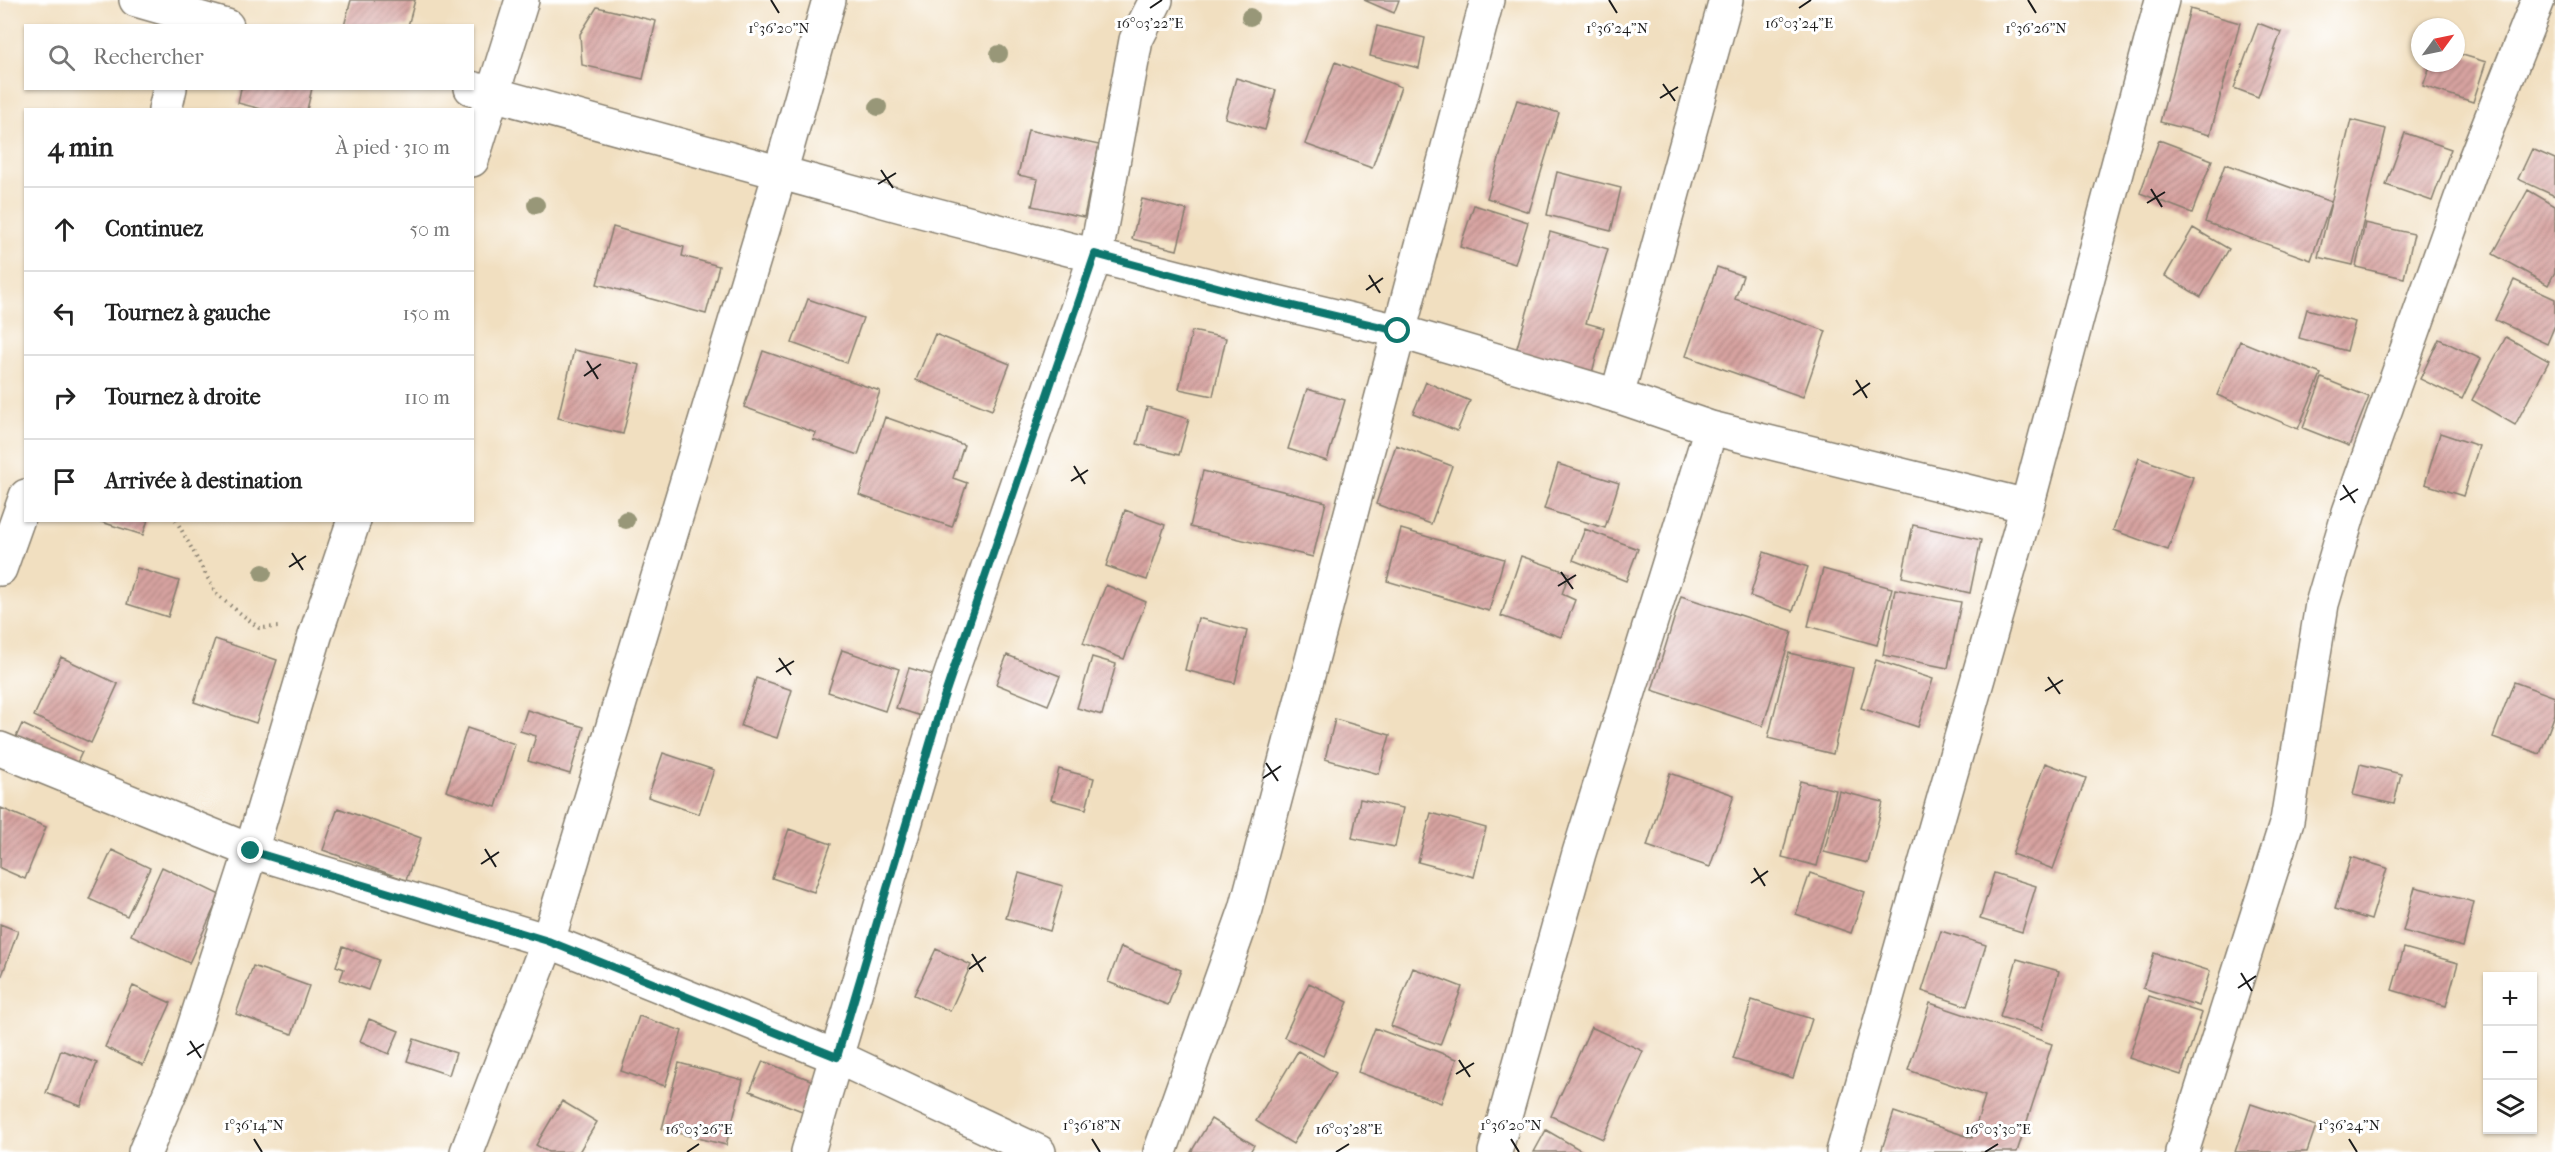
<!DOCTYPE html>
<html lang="fr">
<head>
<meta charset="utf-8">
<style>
	body { margin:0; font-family:"IM FELL French Canon",serif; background:#f2f2f2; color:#222 }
	.controls { position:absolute; right:18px; bottom:18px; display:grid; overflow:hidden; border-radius:0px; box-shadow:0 2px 4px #0004 }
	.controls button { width:54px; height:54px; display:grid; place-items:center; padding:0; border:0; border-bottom:2px solid #e0e0e0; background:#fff; color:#222; font:30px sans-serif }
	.compass { position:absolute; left:2411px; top:18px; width:54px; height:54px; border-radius:50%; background:#fff; box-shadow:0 2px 4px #0004; rotate:57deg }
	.stop { position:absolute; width:18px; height:18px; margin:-14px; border:4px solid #0f766e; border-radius:50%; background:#fff }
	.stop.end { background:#0f766e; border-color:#fff; box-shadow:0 2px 6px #0008 }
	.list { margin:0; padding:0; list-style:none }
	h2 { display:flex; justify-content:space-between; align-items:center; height:78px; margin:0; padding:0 24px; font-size:26px }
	h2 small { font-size:20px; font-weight:400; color:#767676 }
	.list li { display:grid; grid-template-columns:39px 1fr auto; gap:18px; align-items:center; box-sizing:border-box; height:84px; padding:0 24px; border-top:2px solid #e0e0e0 }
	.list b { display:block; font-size:22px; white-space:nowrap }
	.list em { font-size:20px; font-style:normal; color:#767676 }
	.icon { flex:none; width:33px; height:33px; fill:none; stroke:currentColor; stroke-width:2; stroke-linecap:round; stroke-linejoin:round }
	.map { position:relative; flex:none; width:2555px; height:1152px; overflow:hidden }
	.search { position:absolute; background:#fff; box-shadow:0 2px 4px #0004; left:24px; top:24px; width:450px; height:66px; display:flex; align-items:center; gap:15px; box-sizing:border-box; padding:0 21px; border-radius:0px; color:#767676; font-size:22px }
	.panel { position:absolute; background:#fff; box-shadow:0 2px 4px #0004; left:24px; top:108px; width:450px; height:414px; border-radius:0px }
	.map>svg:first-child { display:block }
</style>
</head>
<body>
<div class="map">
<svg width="2555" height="1152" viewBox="0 0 2555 1152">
	<defs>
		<pattern id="building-hatch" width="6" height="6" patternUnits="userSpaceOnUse" patternTransform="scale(1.5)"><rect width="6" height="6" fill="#d7a3a0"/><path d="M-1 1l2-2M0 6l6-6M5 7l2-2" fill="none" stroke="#ae8482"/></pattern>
	</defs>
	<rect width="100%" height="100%" fill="#fff"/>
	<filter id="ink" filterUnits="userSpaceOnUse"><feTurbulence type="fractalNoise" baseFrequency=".0167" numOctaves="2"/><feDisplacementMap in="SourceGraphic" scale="12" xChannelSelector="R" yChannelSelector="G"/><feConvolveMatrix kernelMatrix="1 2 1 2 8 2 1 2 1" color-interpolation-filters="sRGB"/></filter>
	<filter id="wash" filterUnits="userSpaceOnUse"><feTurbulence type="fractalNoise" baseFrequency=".008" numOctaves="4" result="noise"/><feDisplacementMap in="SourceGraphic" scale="24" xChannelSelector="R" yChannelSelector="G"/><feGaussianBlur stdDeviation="1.35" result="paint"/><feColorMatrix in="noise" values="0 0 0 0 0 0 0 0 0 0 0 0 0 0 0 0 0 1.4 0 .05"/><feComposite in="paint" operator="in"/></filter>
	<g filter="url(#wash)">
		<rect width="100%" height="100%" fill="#f1dfc0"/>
		<g id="blocks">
			<path fill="url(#building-hatch)" d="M351,0H415L408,26H344Z
				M1364,0H1399L1394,13Z
				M597,7L656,21L643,79L582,65L580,34Z
				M2190,9L2240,23L2210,135L2160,122Z
				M2258,23L2281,32L2258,97L2234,88Z
				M1377,26L1425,38L1419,68L1370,56Z
				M2456,53L2486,62L2473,102L2423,86L2431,63H2456Z
				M1335,62L1401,87L1372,168L1305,144Z
				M1236,78L1276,90L1265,130L1225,118Z
				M241,88H312L307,110H265L238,103Z
				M1517,100L1559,113L1529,212L1487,198Z
				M2351,120L2386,129L2353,265L2318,257Z
				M1028,130L1099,145L1084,217L1032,206L1038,179L1018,175Z
				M2405,133L2451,149L2432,201L2386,185Z
				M2159,140L2212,160L2192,213L2140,193Z
				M2532,149L2555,159V196L2518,179Z
				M2225,164L2331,202L2311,260L2205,222Z
				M1557,172L1621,188L1611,231L1547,215Z
				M2528,190L2555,206V272L2548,285L2493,254Z
				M1142,199L1187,210L1177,250L1132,239Z
				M1474,205L1528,222L1515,264L1460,247Z
				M2365,223L2414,234L2404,278L2356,267Z
				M613,227L684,247L682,256L719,266L706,314L597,284Z
				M2193,228L2229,249L2201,297L2165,276Z
				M1550,232L1608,249L1586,323L1604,328L1592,373L1516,351Z
				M1717,267L1743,276L1735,299L1826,331L1803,397L1686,356Z
				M2514,280L2555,299V325L2547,344L2495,320Z
				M808,299L863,318L847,363L792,343Z
				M2307,309L2355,322L2347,351L2299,338Z
				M1192,331L1226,338L1213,396L1179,389Z
				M935,334L1010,364L992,410L916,380Z
				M2506,337L2549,361L2515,425L2472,400Z
				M2439,339L2481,359L2462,399L2420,379Z
				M2240,341L2321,374L2298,429L2217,395Z
				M574,350L640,365L623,434L558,418Z
				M763,351L880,391L858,455L813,439L816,433L744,407Z
				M2322,378L2369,397L2349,446L2303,428Z
				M1426,382L1470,401L1457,431L1413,413Z
				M1307,389L1345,400L1327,461L1288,449Z
				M1147,407L1189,419L1179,455L1137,444Z
				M885,417L964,445L953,478L967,483L952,527L859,495Z
				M2440,433L2479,446L2463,496L2425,484Z
				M1396,445L1452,466L1431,524L1376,504Z
				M2139,458L2193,477L2168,550L2113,530Z
				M1558,464L1619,483L1605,528L1544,509Z
				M1203,471L1326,502L1313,557L1190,527Z
				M1125,510L1165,525L1147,580L1106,566Z
				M95,520H148L143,535Z
				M1913,525L1981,540L1970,593L1902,577Z
				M1401,529L1504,559L1489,611L1387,581Z
				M1585,529L1638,549L1626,581L1573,560Z
				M1764,552L1808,567L1793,611L1750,596Z
				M1521,556L1569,573L1562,594L1575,600L1561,637L1501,616Z
				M137,568L179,581L168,617L127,604Z
				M1823,569L1892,588L1877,645L1808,626Z
				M1106,585L1146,602L1124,659L1083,643Z
				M1895,589L1961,602L1948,668L1883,655Z
				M1681,596L1792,632L1763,726L1652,690Z
				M1198,618L1247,631L1235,683L1185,670Z
				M215,639L277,660L256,723L194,702Z
				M842,650L899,669L885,711L828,692Z
				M1789,653L1853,668L1833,754L1768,738Z
				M1007,655L1060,676L1048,705L996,684Z
				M61,657L118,684L91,743L34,716Z
				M1092,657L1116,664L1102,715L1077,708Z
				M1876,660L1933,679L1918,727L1861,708Z
				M909,668L933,675L921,716L896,708Z
				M756,678L792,690L777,738L741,726Z
				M2514,682L2555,697V714L2540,754L2493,737Z
				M527,710L584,727L570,774L528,761L536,736L520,731Z
				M1335,719L1390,735L1379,774L1325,759Z
				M22,724L82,752L73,771L11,748Z
				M467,728L515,744L496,807L446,791Z
				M663,753L714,770L699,814L648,797Z
				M2045,763L2086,778L2053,869L2012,854Z
				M2360,764L2401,774L2394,804L2353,795Z
				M1059,769L1094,778L1086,809L1051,800Z
				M1670,773L1734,795L1710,867L1647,846Z
				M1800,781L1836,790L1817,866L1782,857Z
				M1839,791L1883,802L1868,863L1824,852Z
				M1360,799L1403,808L1395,847L1352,838Z
				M1,808L46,827L25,879L0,868Z
				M338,808L421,838L406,880L323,850Z
				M1431,813L1486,828L1474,877L1418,862Z
				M789,829L831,844L814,892L772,878Z
				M112,850L150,868L127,916L89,899Z
				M2351,857L2387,868L2371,920L2335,909Z
				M162,867L220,895L189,963L131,935Z
				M1019,873L1063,886L1050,931L1006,918Z
				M1810,873L1865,892L1851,933L1796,914Z
				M1994,873L2036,886L2022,932L1980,919Z
				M2415,887L2474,902L2463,947L2403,931Z
				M0,924L18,931L0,981Z
				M1941,931L1986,945L1967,1006L1922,991Z
				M343,946L379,960L368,990L340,980L344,969L336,966Z
				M1121,947L1181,970L1168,1005L1108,982Z
				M2404,948L2458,963L2446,1006L2392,990Z
				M936,949L971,965L950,1011L914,995Z
				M2154,953L2210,971L2199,1006L2143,988Z
				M2017,959L2059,971L2042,1029L2000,1017Z
				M253,966L309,986L292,1034L236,1014Z
				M1413,968L1462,987L1440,1045L1391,1026Z
				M1309,983L1348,1002L1323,1056L1284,1037Z
				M133,986L171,1003L143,1065L105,1047Z
				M2149,996L2202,1013L2181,1075L2129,1058Z
				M1752,1000L1812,1019L1793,1078L1733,1059Z
				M1930,1003L2052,1044L2017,1152H1881L1894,1112L1972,1138L1985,1096L1908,1070Z
				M639,1016L682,1031L665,1086L621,1071Z
				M369,1019L399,1031L389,1054L360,1041Z
				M1591,1027L1643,1051L1603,1139L1551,1116Z
				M1375,1028L1457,1059L1441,1103L1358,1072Z
				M414,1039L456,1053L449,1075L407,1061Z
				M61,1050L97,1063L81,1106L46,1093Z
				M1298,1051L1336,1073L1293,1144L1256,1121Z
				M763,1061L813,1081L802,1111L750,1091Z
				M679,1063L743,1080L726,1145L662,1129Z
				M562,1101L597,1122L579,1152H548L536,1145Z
				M2251,1104L2316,1126L2307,1152H2235Z
				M1211,1119L1254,1145L1250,1152H1191Z
				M1546,1130L1584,1152H1534Z"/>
		</g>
	</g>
	<g filter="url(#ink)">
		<use href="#blocks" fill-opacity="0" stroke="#867e6e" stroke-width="1.5"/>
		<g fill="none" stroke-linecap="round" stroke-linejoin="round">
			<defs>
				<path id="minor" d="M136,0L227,26
					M471,88L902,206L1243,294L1398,331L1617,396L1711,428L2027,506
					M165,110L170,88
					M472,160L522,0
					M1617,396L1726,0
					M0,569L26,496
					M0,749L251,851L548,941L837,1057L1039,1152
					M145,1152L182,1064L251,851L315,636L354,520
					M467,1152L548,941L780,173L829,0
					M808,1152L941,703L1096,254L1136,40L1156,0
					M1160,1152L1246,909L1487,0
					M1495,1152L1579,853L1711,428
					M1843,1152L2027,506L2162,0
					M2182,1152L2287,821L2322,604L2349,512L2473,164L2538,0"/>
			</defs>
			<use href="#minor" stroke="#867e6e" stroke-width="36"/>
			<path stroke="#867e6e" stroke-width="4" stroke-dasharray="1.5 4.5" stroke-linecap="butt" d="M176,520L217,595L259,628L279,627"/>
			<use href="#minor" stroke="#fff" stroke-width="33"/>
		</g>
		<g fill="#989778">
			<circle cx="1250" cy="17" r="9"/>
			<circle cx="999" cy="54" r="9"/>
			<circle cx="878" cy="107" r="9"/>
			<circle cx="536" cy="205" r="9"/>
			<circle cx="626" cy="520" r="9"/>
			<circle cx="263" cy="573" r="9"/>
		</g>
	</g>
	<g fill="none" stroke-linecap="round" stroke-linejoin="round" filter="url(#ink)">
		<path stroke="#0f766e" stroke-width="8" d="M251,851L548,941L837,1057L942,703L1095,254L1243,294L1398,331"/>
	</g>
	<path fill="none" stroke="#1c1c1c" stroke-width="2" d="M771,0L779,13M1609,0L1617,13M2028,0L2036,13M1150,8L1162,0M1799,8L1811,0M1663,84L1675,101M1660,98L1678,87M881,170L893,188M878,184L896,173M2151,189L2162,207M2147,203L2165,192M1369,275L1380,293M1366,290L1383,278M587,361L598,379M584,376L601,364M1856,380L1867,398M1853,395L1870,383M1074,466L1085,484M1071,481L1088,470M2343,485L2355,503M2340,500L2358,489M292,553L303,570M289,567L306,556M1561,572L1573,589M1558,586L1576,575M779,658L791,675M776,672L794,661M2048,677L2060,694M2045,691L2063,680M1266,763L1278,781M1263,778L1281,766M485,849L496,867M481,864L499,852M1754,868L1765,886M1751,883L1768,871M972,954L983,972M969,969L986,957M2241,973L2252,991M2238,988L2256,976M190,1041L201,1058M187,1055L204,1044M1459,1060L1470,1077M1456,1074L1474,1063M254,1139L262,1152M1092,1139L1100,1152M1511,1139L1519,1152M2349,1139L2357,1152M687,1152L699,1144M1336,1152L1349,1144M1985,1152L1998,1144"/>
	<g font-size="15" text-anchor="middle" fill="#1c1c1c" stroke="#fff" stroke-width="6" stroke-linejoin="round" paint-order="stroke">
		<text x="1150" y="28">16°03'22"E</text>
		<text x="1799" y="28">16°03'24"E</text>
		<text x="779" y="33">1°36'20"N</text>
		<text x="1617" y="33">1°36'24"N</text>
		<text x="2036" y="33">1°36'26"N</text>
		<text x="254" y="1130">1°36'14"N</text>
		<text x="1092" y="1130">1°36'18"N</text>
		<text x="1511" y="1130">1°36'20"N</text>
		<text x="2349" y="1130">1°36'24"N</text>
		<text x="699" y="1134">16°03'26"E</text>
		<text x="1349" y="1134">16°03'28"E</text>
		<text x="1998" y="1134">16°03'30"E</text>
	</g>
</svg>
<div class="controls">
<button>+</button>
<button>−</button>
<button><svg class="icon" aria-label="layers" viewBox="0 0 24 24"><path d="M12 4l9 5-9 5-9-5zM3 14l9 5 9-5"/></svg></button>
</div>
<svg class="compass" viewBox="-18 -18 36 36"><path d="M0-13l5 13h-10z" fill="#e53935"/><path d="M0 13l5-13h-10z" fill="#767676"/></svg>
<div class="stop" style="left:1398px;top:331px"></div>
<div class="stop end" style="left:251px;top:851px"></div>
<div class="search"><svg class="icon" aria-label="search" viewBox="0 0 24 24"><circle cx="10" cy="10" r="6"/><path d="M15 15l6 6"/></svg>Rechercher</div>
<section class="panel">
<h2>4 min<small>À pied · 310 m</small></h2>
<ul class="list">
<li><svg class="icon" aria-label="ahead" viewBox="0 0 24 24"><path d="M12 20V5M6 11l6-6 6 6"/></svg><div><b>Continuez</b></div><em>50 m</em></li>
<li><svg class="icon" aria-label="left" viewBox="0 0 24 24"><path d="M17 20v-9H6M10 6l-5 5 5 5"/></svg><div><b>Tournez à gauche</b></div><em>150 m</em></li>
<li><svg class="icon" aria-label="right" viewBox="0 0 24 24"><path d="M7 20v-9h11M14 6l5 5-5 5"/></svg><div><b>Tournez à droite</b></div><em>110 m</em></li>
<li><svg class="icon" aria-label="arrive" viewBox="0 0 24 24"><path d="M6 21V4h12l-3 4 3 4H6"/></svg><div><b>Arrivée à destination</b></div></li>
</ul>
</section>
</div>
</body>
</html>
